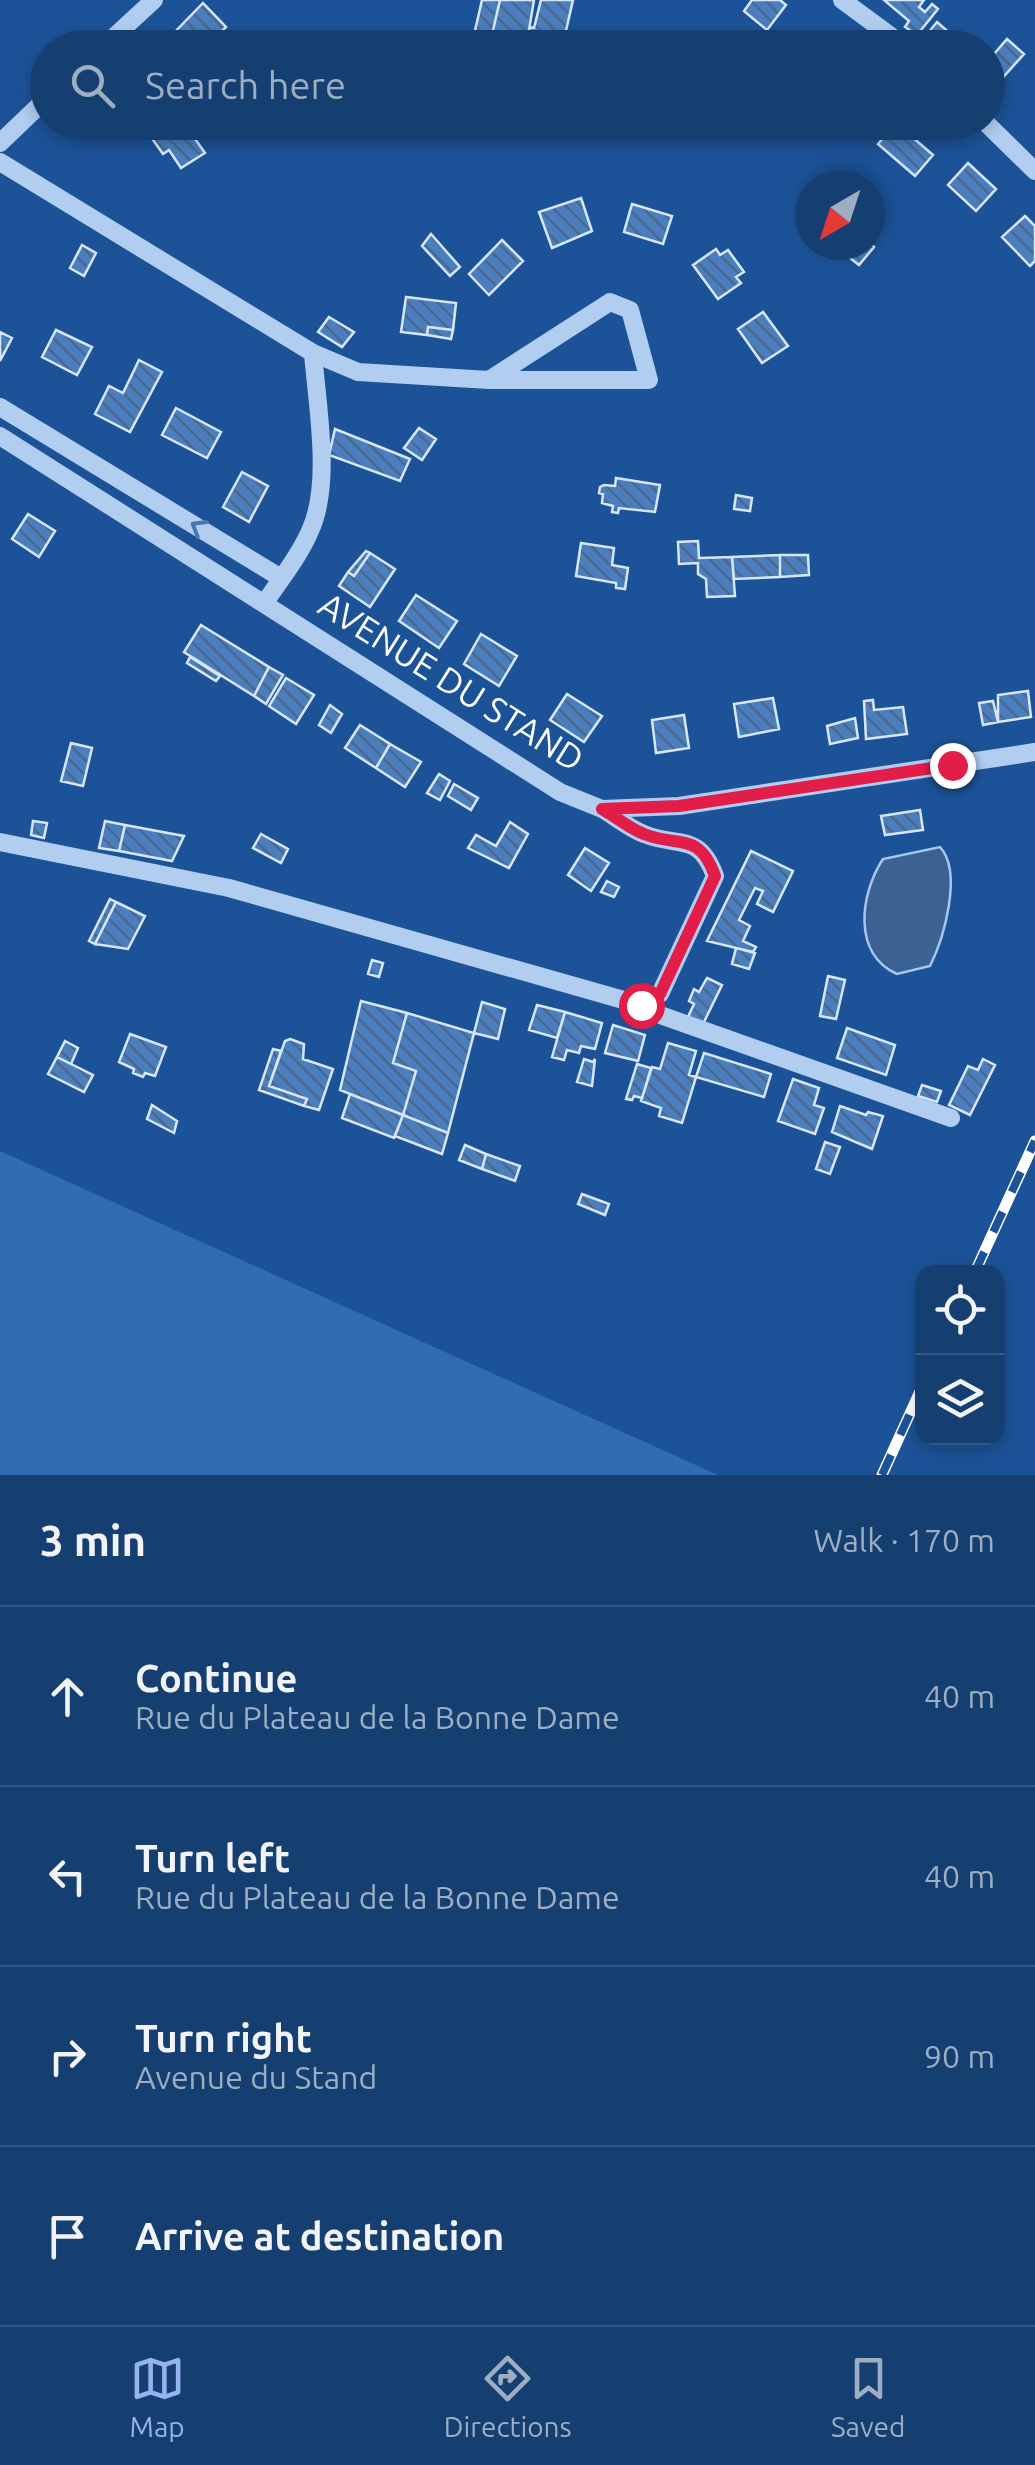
<!DOCTYPE html>
<html lang="en">
<head>
<meta charset="utf-8">
<style>
	body { margin:0; font-family:Ubuntu,sans-serif; background:#1e4576; color:#f1f3f6 }
	.controls { position:absolute; right:30px; bottom:30px; display:grid; overflow:hidden; border-radius:20px; box-shadow:0 5px 15px #0003 }
	.controls button { width:90px; height:90px; display:grid; place-items:center; padding:0; border:0; border-bottom:2px solid #345784; background:#153e71; color:#f1f3f6; font:50px sans-serif }
	.compass { position:absolute; left:795px; top:170px; width:90px; height:90px; border-radius:50%; background:#153e71; box-shadow:0 5px 15px #0003; rotate:219deg }
	.stop { position:absolute; width:30px; height:30px; margin:-22px; border:8px solid #e11d48; border-radius:50%; background:#fff }
	.stop.end { background:#e11d48; border-color:#fff; box-shadow:0 2px 10px #0008 }
	.list { margin:0; padding:0; list-style:none }
	h2 { display:flex; justify-content:space-between; align-items:center; height:130px; margin:0; padding:0 40px; font-size:42px }
	h2 small { font-size:32px; font-weight:400; color:#9daec3 }
	.list li { display:grid; grid-template-columns:65px 1fr auto; gap:30px; align-items:center; box-sizing:border-box; height:180px; padding:0 40px; border-top:2px solid #345784 }
	.list b { display:block; font-size:38px; white-space:nowrap }
	.list p { margin:0; font-size:32px; white-space:nowrap; color:#9daec3 }
	.list em { font-size:32px; font-style:normal; color:#9daec3 }
	.icon { flex:none; width:55px; height:55px; fill:none; stroke:currentColor; stroke-width:2; stroke-linecap:round; stroke-linejoin:round }
	.map { position:relative; flex:none; width:1035px; height:1475px; overflow:hidden }
	.search { position:absolute; background:#153e71; box-shadow:0 5px 15px #0003; left:30px; right:30px; top:30px; height:110px; display:flex; align-items:center; gap:25px; box-sizing:border-box; padding:0 35px; border-radius:55px; color:#9daec3; font-size:38px }
	.sheet { height:850px; background:#153e71 }
	nav { display:flex; justify-content:space-around; align-items:center; box-sizing:border-box; height:140px; border-top:2px solid #345784; background:#153e71; font-size:28px; color:#9daec3 }
	nav a { display:grid; justify-items:center; gap:5px }
	nav .on { color:#95b2f1 }
	.map>svg:first-child { display:block }
</style>
</head>
<body>
<div class="map">
<svg width="1035" height="1475" viewBox="0 0 1035 1475">
	<defs>
		<pattern id="building-back-hatch" width="6" height="6" patternUnits="userSpaceOnUse" patternTransform="scale(2.5)"><rect width="6" height="6" fill="#4a7ebf"/><path d="M-1 5l2 2M0 0l6 6M5-1l2 2" fill="none" stroke="#4b688b"/></pattern>
	</defs>
	<rect width="100%" height="100%" fill="#1c5297"/>
	<path fill="#306cb4" d="M0,1151L718,1475H0Z"/>
	<path fill="#3c6294" stroke="#a4c8f1" stroke-width="2.5" d="M940,847C963,872 944,938 930,966L897,974C852,954 860,894 883,859Z"/>
	<path fill="url(#building-back-hatch)" stroke="#d7e7fb" stroke-width="2.5" d="M482,0H500L489,48H471Z
		M500,0H534L526,48H489Z
		M541,0H573L562,48H526L530,27L534,28Z
		M752,0H780L786,5L767,30L744,11Z
		M884,0H924L919,7L925,12L932,4L938,9L917,35L905,27L909,21Z
		M203,3L226,27L218,35L227,45L176,48L168,39Z
		M937,22L962,44L959,48H933L923,39Z
		M826,33L849,48H816Z
		M1007,39L1024,54L989,93L988,61Z
		M158,122H183L205,153L181,168L169,150L163,154L146,130Z
		M896,123L933,155L915,176L878,144Z
		M968,163L996,189L976,211L948,185Z
		M581,198L592,231L552,248L539,212Z
		M632,204L672,216L663,244L624,232Z
		M1025,216L1035,226V261L1030,266L1002,237Z
		M431,234L460,267L450,276L422,246Z
		M502,240L523,261L489,295L469,274Z
		M870,243L874,247L859,265L850,258L861,245Z
		M82,245L96,253L84,276L70,268Z
		M716,249L720,255L728,250L744,272L736,277L741,283L718,299L693,265Z
		M406,297L456,303L453,330L428,327L427,335L401,332Z
		M763,312L788,346L762,363L738,329Z
		M329,317L354,332L342,347L318,332Z
		M428,327L453,330L451,339L427,335Z
		M56,330L92,347L77,375L42,357Z
		M0,332L12,338L0,361Z
		M139,360L162,372L130,432L95,414L109,386L123,393Z
		M176,408L221,432L207,458L162,435Z
		M419,428L436,439L422,460L404,448Z
		M335,429L410,459L400,481L329,455Z
		M242,472L268,486L249,522L223,507Z
		M616,478L660,485L655,512L619,508L618,513L612,512L613,506L602,503L603,494L599,493L600,487L604,485L615,486Z
		M736,495L752,498L750,511L734,509Z
		M28,514L55,531L39,557L12,539Z
		M698,541L699,558L732,557L735,596L707,597L706,579L698,574V563L679,564L678,542Z
		M581,543L614,548L612,565L628,568L625,589L616,588V583L576,576Z
		M366,551L370,553L354,576L348,572Z
		M370,553L395,569L370,607L339,586L348,572L354,576Z
		M780,555H808L809,575L780,577Z
		M780,555V577L734,579L732,557Z
		M416,595L457,621L439,648L399,621Z
		M201,625L269,667L254,696L184,652Z
		M481,634L517,656L499,686L464,664Z
		M190,657L220,676L216,681L187,663Z
		M269,667L283,675L266,704L254,696Z
		M286,678L314,695L296,724L269,706Z
		M1028,691L1031,717L998,722V695Z
		M567,694L602,716L584,742L550,720Z
		M773,698L779,729L739,737L734,704Z
		M873,700L874,710L903,707L907,734L866,739L864,701Z
		M993,701L998,722L983,725L979,703Z
		M330,705L342,714L331,733L319,725Z
		M684,715L689,748L656,753L652,720Z
		M855,718L858,738L830,744L827,726Z
		M360,725L390,744L376,768L345,748Z
		M71,743L92,748L83,786L61,781Z
		M390,744L421,762L405,787L376,768Z
		M439,774L450,781L440,800L427,793Z
		M454,784L478,798L471,810L448,796Z
		M920,810L923,830L885,835L881,816Z
		M33,821L47,823L44,838L31,835Z
		M105,821L125,825L119,851L99,848Z
		M510,822L528,834L509,868L468,848L476,835L496,846Z
		M125,825L184,836L172,861L119,851Z
		M261,834L288,849L281,863L253,848Z
		M585,848L609,863L591,891L568,875Z
		M751,851L793,871L773,912L757,904L763,891L755,888L739,920L750,926L743,941L756,947L753,952L707,941Z
		M607,881L619,887L614,897L601,892Z
		M110,899L116,902L95,944L89,941Z
		M116,902L145,916L128,949L95,944Z
		M736,948L755,953L749,969L732,964Z
		M372,960L383,963L379,977L368,974Z
		M828,976L845,980L836,1019L820,1016Z
		M707,978L722,985L703,1024L688,1017L694,1004L689,1001L694,989L699,992Z
		M361,1001L407,1013L393,1063L416,1071L403,1115L340,1090Z
		M482,1002L505,1009L498,1039L474,1033Z
		M537,1005L565,1012L557,1038L529,1030Z
		M565,1012L602,1023L595,1049L581,1046L579,1053L567,1050L564,1060L552,1057Z
		M407,1013L474,1033L448,1133L403,1115L416,1071L393,1063Z
		M613,1025L645,1035L638,1061L605,1053Z
		M847,1028L895,1045L886,1075L837,1058Z
		M130,1034L166,1047L155,1076L145,1073L143,1077L133,1073L134,1069L119,1062Z
		M290,1039L304,1044L303,1059L333,1069L319,1110L304,1106L307,1099L269,1086L285,1041Z
		M65,1041L78,1048L71,1064L57,1057Z
		M668,1043L696,1051L689,1075L696,1077L682,1123L659,1116L661,1108L641,1101L652,1067L660,1069Z
		M273,1049L281,1051L269,1086L307,1099L304,1106L259,1090Z
		M704,1053L771,1074L764,1097L696,1077Z
		M57,1057L93,1075L84,1092L48,1074Z
		M584,1059L593,1062L595,1059L592,1086L577,1082Z
		M983,1059L995,1065L970,1115L949,1105L968,1066L978,1070Z
		M637,1064L651,1068L642,1098L634,1096L632,1100L626,1099Z
		M793,1079L819,1088L814,1105L824,1108L815,1134L778,1121Z
		M922,1085L941,1091L937,1102L918,1096Z
		M350,1094L403,1115L394,1138L342,1118Z
		M152,1105L177,1121L174,1133L147,1119Z
		M840,1106L866,1115L868,1112L883,1116L872,1149L832,1132Z
		M403,1115L448,1133L442,1154L395,1136Z
		M825,1142L840,1147L830,1174L816,1169Z
		M465,1145L486,1154L482,1169L459,1160Z
		M486,1154L520,1166L515,1181L482,1169Z
		M582,1194L609,1204L605,1215L578,1204Z"/>
	<g fill="none" stroke-linecap="round" stroke-linejoin="round">
		<path stroke="#b1cdf0" stroke-width="18" d="M842,0L907,48
			M102,48L154,0
			M985,122L1035,171
			M0,143L48,97
			M0,162L313,353C317,405 332,484 310,531C299,557 279,581 264,604
			M313,353L358,372L489,380H649L630,310L610,302L489,380
			M0,407L281,578
			M0,436L560,792L602,809L679,806L1035,752
			M0,842L229,888L641,1005L660,994L715,876C699,832 679,848 644,834C630,829 616,817 602,809
			M641,1005L663,1016L951,1118"/>
		<defs>
			<path id="rail" d="M975,1272L1035,1141
				M882,1475L922,1387"/>
		</defs>
		<use href="#rail" stroke="#fff" stroke-width="11"/>
		<use href="#rail" stroke="#1c5297" stroke-width="8" stroke-dasharray="22" stroke-linecap="butt"/>
	</g>
	<defs><path id="oneway-chevron" d="M-2-3.5L2.5 0L-2 3.5" fill="none" stroke-width="1.6" stroke-linecap="round" stroke-linejoin="round" transform="scale(2.5)"/></defs>
	<use stroke="#4977b2" href="#oneway-chevron" transform="translate(198 527) rotate(-149)"/>
	<g fill="none" stroke-linecap="round" stroke-linejoin="round">
		<path stroke="#e11d48" stroke-width="12" d="M641,1005L660,994L715,876C699,831 679,848 644,834C630,829 616,817 602,809L679,806L952,765"/>
	</g>
	<g text-anchor="middle" stroke-width="9" stroke-linejoin="round" paint-order="stroke">
		<g font-size="35" fill="#fff" stroke="#1c5297">
			<text transform="translate(451 682) rotate(32)" y="12">AVENUE DU STAND</text>
		</g>
	</g>
</svg>
<div class="controls">
<button><svg class="icon" aria-label="locate" viewBox="0 0 24 24"><circle cx="12" cy="12" r="6"/><path d="M12 2v4M12 18v4M2 12h4M18 12h4"/></svg></button>
<button><svg class="icon" aria-label="layers" viewBox="0 0 24 24"><path d="M12 4l9 5-9 5-9-5zM3 14l9 5 9-5"/></svg></button>
</div>
<svg class="compass" viewBox="-18 -18 36 36"><path d="M0-13l5 13h-10z" fill="#e53935"/><path d="M0 13l5-13h-10z" fill="#9daec3"/></svg>
<div class="stop" style="left:641px;top:1005px"></div>
<div class="stop end" style="left:952px;top:765px"></div>
<div class="search"><svg class="icon" aria-label="search" viewBox="0 0 24 24"><circle cx="10" cy="10" r="6"/><path d="M15 15l6 6"/></svg>Search here</div>
</div>
<section class="sheet">
<h2>3 min<small>Walk · 170 m</small></h2>
<ul class="list">
<li><svg class="icon" aria-label="ahead" viewBox="0 0 24 24"><path d="M12 20V5M6 11l6-6 6 6"/></svg><div><b>Continue</b><p>Rue du Plateau de la Bonne Dame</p></div><em>40 m</em></li>
<li><svg class="icon" aria-label="left" viewBox="0 0 24 24"><path d="M17 20v-9H6M10 6l-5 5 5 5"/></svg><div><b>Turn left</b><p>Rue du Plateau de la Bonne Dame</p></div><em>40 m</em></li>
<li><svg class="icon" aria-label="right" viewBox="0 0 24 24"><path d="M7 20v-9h11M14 6l5 5-5 5"/></svg><div><b>Turn right</b><p>Avenue du Stand</p></div><em>90 m</em></li>
<li><svg class="icon" aria-label="arrive" viewBox="0 0 24 24"><path d="M6 21V4h12l-3 4 3 4H6"/></svg><div><b>Arrive at destination</b></div></li>
</ul>
</section>
<nav>
<a class="on"><svg class="icon" aria-label="map" viewBox="0 0 24 24"><path d="M3 6l6-2 6 2 6-2v14l-6 2-6-2-6 2zM9 4v14M15 6v14"/></svg>Map</a>
<a><svg class="icon" aria-label="directions" viewBox="0 0 24 24"><path d="M12 3l9 9-9 9-9-9zM9 14v-3h6M13 9l2 2-2 2"/></svg>Directions</a>
<a><svg class="icon" aria-label="saved" viewBox="0 0 24 24"><path d="M7 4h10v16l-5-4-5 4z"/></svg>Saved</a>
</nav>
</body>
</html>
